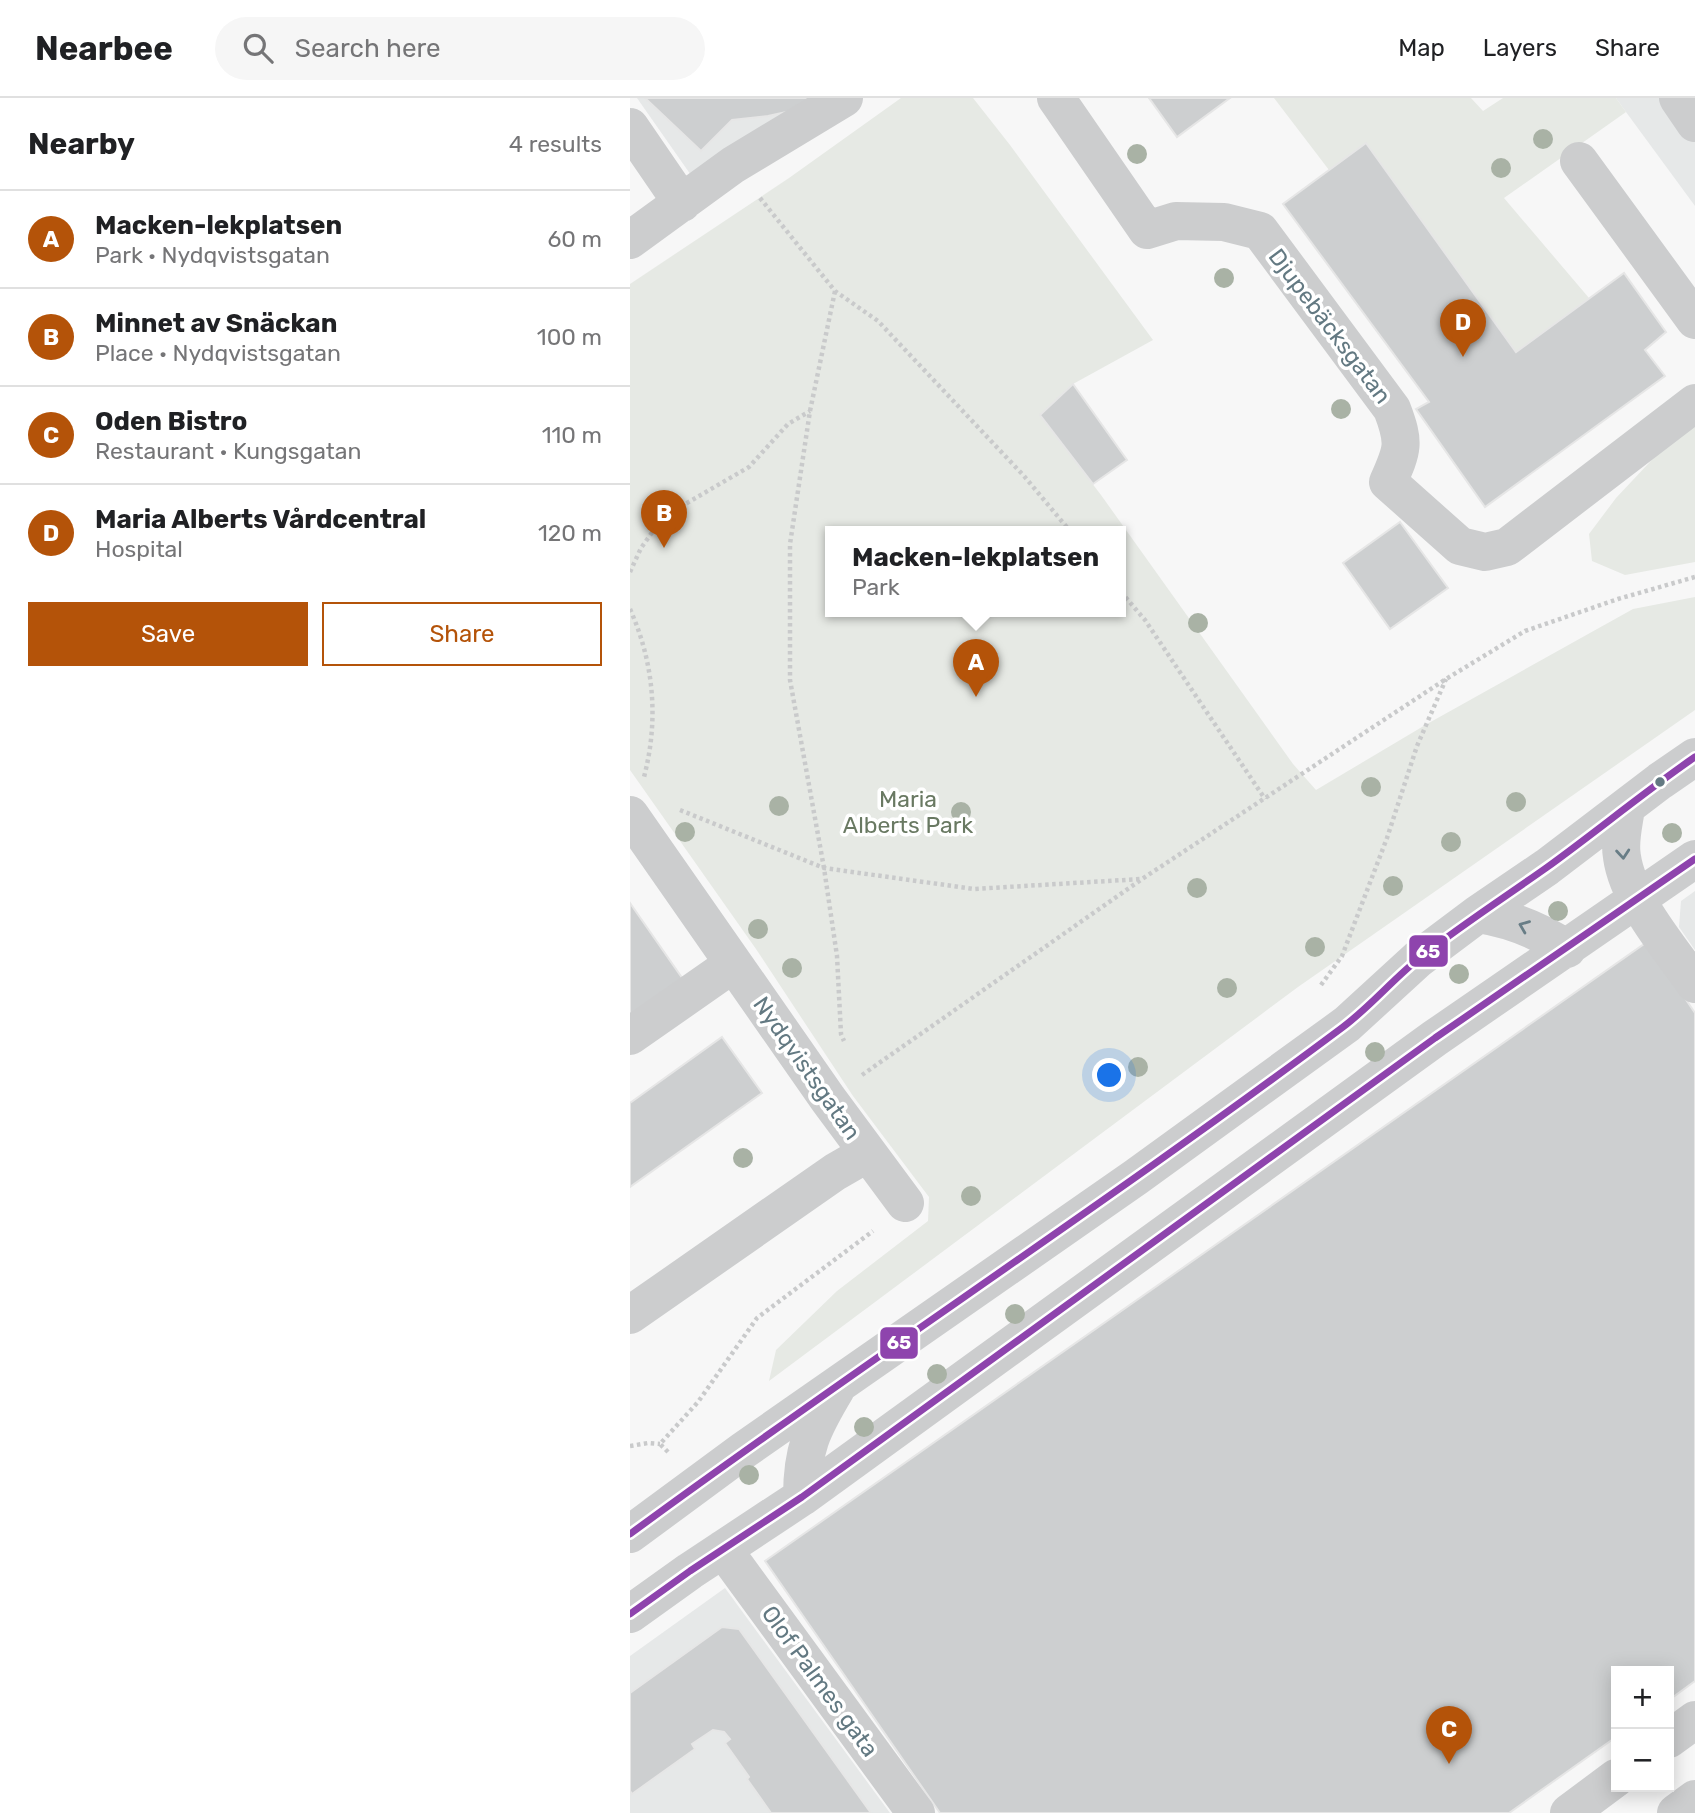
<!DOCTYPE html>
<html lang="en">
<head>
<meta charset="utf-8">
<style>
	body { margin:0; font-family:Rubik,sans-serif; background:#f6f6f6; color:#202124 }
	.controls { position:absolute; right:21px; bottom:21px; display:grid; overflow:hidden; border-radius:0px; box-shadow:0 4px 18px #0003 }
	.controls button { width:63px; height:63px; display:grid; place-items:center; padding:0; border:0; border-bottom:2px solid #e0e0e0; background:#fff; color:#202124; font:35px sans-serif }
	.you { position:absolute; left:480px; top:978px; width:24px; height:24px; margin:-18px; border:5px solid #fff; border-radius:50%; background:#1a73e8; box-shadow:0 0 0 10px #1a73e833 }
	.badge { display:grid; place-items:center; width:46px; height:46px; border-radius:50%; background:#b45309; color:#fff; font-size:23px; font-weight:700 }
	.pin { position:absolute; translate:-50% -58px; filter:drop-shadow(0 2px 4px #0008) }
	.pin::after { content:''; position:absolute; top:37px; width:24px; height:21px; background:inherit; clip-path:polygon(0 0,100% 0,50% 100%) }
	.popup { position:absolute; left:195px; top:428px; width:301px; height:91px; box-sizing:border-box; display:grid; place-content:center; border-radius:0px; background:#fff; filter:drop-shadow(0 2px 5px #0005); font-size:23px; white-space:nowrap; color:#757577 }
	.popup b { font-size:26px; color:#202124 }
	.popup::after { content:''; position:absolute; left:50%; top:100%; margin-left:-14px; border:14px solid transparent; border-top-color:#fff }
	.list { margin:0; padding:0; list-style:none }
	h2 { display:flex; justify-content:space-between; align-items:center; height:91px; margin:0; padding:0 28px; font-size:30px }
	h2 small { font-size:23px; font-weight:400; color:#757577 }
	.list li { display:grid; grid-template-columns:46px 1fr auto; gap:21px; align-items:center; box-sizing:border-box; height:98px; padding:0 28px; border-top:2px solid #e0e0e0 }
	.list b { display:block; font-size:26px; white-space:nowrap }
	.list p { margin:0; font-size:23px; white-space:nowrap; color:#757577 }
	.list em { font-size:23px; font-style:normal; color:#757577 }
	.actions { display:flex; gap:14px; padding:21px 28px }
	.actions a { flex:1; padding:16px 0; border:2px solid #b45309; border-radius:0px; text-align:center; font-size:24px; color:#b45309 }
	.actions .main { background:#b45309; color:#fff }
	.icon { flex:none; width:38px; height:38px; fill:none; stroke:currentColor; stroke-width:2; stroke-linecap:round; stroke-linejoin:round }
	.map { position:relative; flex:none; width:1065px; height:1715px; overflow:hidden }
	header { display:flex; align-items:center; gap:42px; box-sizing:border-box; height:98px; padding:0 35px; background:#fff; border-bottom:2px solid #e0e0e0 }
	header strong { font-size:33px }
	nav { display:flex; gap:38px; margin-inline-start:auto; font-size:24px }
	.search { width:490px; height:63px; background:#f6f6f6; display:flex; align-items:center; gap:18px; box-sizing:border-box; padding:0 24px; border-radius:38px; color:#757577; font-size:26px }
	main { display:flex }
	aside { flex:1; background:#fff }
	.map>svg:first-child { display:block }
</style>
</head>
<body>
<header>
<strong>Nearbee</strong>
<div class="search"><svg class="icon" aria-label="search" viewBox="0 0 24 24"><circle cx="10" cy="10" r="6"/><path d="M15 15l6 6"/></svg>Search here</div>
<nav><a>Map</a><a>Layers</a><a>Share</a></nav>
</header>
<main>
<aside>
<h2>Nearby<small>4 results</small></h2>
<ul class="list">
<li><span class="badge">A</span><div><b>Macken-lekplatsen</b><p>Park · Nydqvistsgatan</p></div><em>60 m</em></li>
<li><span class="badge">B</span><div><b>Minnet av Snäckan</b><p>Place · Nydqvistsgatan</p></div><em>100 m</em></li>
<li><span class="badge">C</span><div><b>Oden Bistro</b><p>Restaurant · Kungsgatan</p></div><em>110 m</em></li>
<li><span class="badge">D</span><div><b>Maria Alberts Vårdcentral</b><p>Hospital</p></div><em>120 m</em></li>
</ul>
<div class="actions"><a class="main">Save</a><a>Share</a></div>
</aside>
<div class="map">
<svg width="1065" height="1715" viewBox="0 0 1065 1715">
	<rect width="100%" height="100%" fill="#f7f7f7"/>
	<path fill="#e6e8e8" d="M7,0H207L63,80Z
		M986,0H1065V108L996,14Z
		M1065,793V852L1049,829L1051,803Z
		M95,1490L260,1715H0V1558Z"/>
	<path fill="#e6e9e4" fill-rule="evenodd" d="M271,0H343L380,47L523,242L443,286L410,317L471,397L663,666L686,692L797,626L1003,511L1065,499V612L668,889L139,1283L146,1252L207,1193L298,1123L299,1099L223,998L126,851L0,672V186L159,80ZM201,433H491V513H201Z
		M644,0H841L853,13L873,0H986L996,14L874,100L959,200L886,254L736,46L699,72Z
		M1065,316V464L995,477L962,463L959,436L986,400Z"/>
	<path fill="#cdcfd0" stroke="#e6e6e6" stroke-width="2" d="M15,0H193L161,13L138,18L102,22L71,53Z
		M519,0H600L547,39Z
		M736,45L886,254L994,175L1036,234L1015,252L1035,278L855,409L786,311L799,304L653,106Z
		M443,286L497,362L463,386L410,317Z
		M770,424L818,490L760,531L713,465Z
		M0,805L57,887L0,922Z
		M1017,844L1065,915V1583L1039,1602V1573H986V1639L879,1715H310L135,1463Z
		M92,939L132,995L0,1089V1005Z
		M92,1529L109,1531L241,1715H141L117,1681L119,1679L95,1645L100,1641L94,1634L83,1632L62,1646L65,1651L2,1696L0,1693V1595Z"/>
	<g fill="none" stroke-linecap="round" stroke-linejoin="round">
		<path stroke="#c9cacb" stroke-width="4.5" stroke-dasharray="3.5 3.5" stroke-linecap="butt" d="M130,100L205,193L248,223L394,378L440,433
			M205,193L180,313L160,446V582L194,770L207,858L211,936L214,943
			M0,474L11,450L26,429L50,409L119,369L158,326L180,313
			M491,494L515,522L635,701
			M0,511C24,565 29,622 14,679
			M50,712L194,770L344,791L511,781
			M691,887L712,858L757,740L787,648L816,581
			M232,977L512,781L816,581L895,533L988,501L1065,479
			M0,1348L18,1345L30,1346
			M38,1354L30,1346L68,1304L127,1220L243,1133"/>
		<path stroke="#cccdce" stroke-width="38" d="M426,0L517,132L546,123L594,124L630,133L762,311C775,345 773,351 758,384L830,448L855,454L877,449L1065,305
			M1048,0L1065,25
			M0,29L52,105
			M949,63L1065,222
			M0,142L103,67L214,0
			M996,710C994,725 989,743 992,759C998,802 1040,850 1065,886
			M0,717L198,1001L238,1055L205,1074L0,1217
			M848,816C880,821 909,832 937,851
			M0,938L103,866
			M238,1055L275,1105
			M172,1399C172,1351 182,1331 206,1291
			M0,1436L114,1352L506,1079L717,926L788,861L848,816L917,769L1030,683L1065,659
			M93,1451L286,1715
			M0,1516L60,1473L172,1399L805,940L1065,761
			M1039,1641L1065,1622
			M939,1715L986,1680
			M1046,1715L1065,1701"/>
		<defs>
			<path id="bus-1" d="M0,1436C235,1263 479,1104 713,929C741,908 764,880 792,858C832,827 875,799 916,770C966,734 1014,694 1065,659
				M0,1516L60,1473L172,1399L805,940L1065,761"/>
		</defs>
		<use href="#bus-1" stroke="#fff" stroke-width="12"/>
		<use href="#bus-1" stroke="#8e44ad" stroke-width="7"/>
	</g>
	<g fill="#a9b2a5">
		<circle cx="913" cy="41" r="10"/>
		<circle cx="507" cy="56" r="10"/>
		<circle cx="871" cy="70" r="10"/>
		<circle cx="594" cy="180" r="10"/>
		<circle cx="711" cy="311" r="10"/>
		<circle cx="568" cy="525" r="10"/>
		<circle cx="741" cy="689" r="10"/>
		<circle cx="886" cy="704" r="10"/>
		<circle cx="149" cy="708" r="10"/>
		<circle cx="331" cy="714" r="10"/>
		<circle cx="55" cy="734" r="10"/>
		<circle cx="1042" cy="735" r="10"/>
		<circle cx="821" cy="744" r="10"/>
		<circle cx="763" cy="788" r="10"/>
		<circle cx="567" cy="790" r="10"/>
		<circle cx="928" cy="813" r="10"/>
		<circle cx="128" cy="831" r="10"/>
		<circle cx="685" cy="849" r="10"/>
		<circle cx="162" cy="870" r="10"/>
		<circle cx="829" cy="876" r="10"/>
		<circle cx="597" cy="890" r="10"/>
		<circle cx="745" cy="954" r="10"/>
		<circle cx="508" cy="969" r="10"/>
		<circle cx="113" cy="1060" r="10"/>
		<circle cx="341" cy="1098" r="10"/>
		<circle cx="385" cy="1216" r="10"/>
		<circle cx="307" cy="1276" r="10"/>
		<circle cx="234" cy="1329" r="10"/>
		<circle cx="119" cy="1377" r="10"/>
	</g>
	<defs><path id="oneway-chevron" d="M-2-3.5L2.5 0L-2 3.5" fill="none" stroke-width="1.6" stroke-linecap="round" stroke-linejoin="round" transform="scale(1.75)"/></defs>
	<g stroke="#687d86">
		<use href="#oneway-chevron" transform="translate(993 756) rotate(85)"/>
		<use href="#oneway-chevron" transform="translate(894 828) rotate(-158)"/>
	</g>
	<circle fill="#637982" stroke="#fff" stroke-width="2.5" cx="1030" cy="684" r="6"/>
	<g text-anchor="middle" stroke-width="7" stroke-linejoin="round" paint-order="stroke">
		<g font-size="23" fill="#637982" stroke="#fff">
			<text transform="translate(700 228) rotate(53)" y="8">Djupebäcksgatan</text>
			<text transform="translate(177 970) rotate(55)" y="8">Nydqvistsgatan</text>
			<text transform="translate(190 1583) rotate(54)" y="8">Olof Palmes gata</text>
		</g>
		<g font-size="23" fill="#697962" stroke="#fff">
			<text x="278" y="709">Maria<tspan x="278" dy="26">Alberts Park</tspan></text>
		</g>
	</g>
	<g stroke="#fff" stroke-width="2.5">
		<rect x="778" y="836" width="41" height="34" rx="7" fill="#8e44ad"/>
		<rect x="249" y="1228" width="40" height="34" rx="7" fill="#8e44ad"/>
	</g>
	<g font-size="19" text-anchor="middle" font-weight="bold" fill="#fff">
		<text x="798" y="860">65</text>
		<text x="269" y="1251">65</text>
	</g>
</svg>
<div class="controls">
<button>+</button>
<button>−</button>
</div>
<div class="you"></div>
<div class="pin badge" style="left:346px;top:599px">A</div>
<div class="popup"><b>Macken-lekplatsen</b>Park</div>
<div class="pin badge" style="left:34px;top:450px">B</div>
<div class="pin badge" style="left:819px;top:1666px">C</div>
<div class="pin badge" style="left:833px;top:259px">D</div>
</div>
</main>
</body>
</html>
